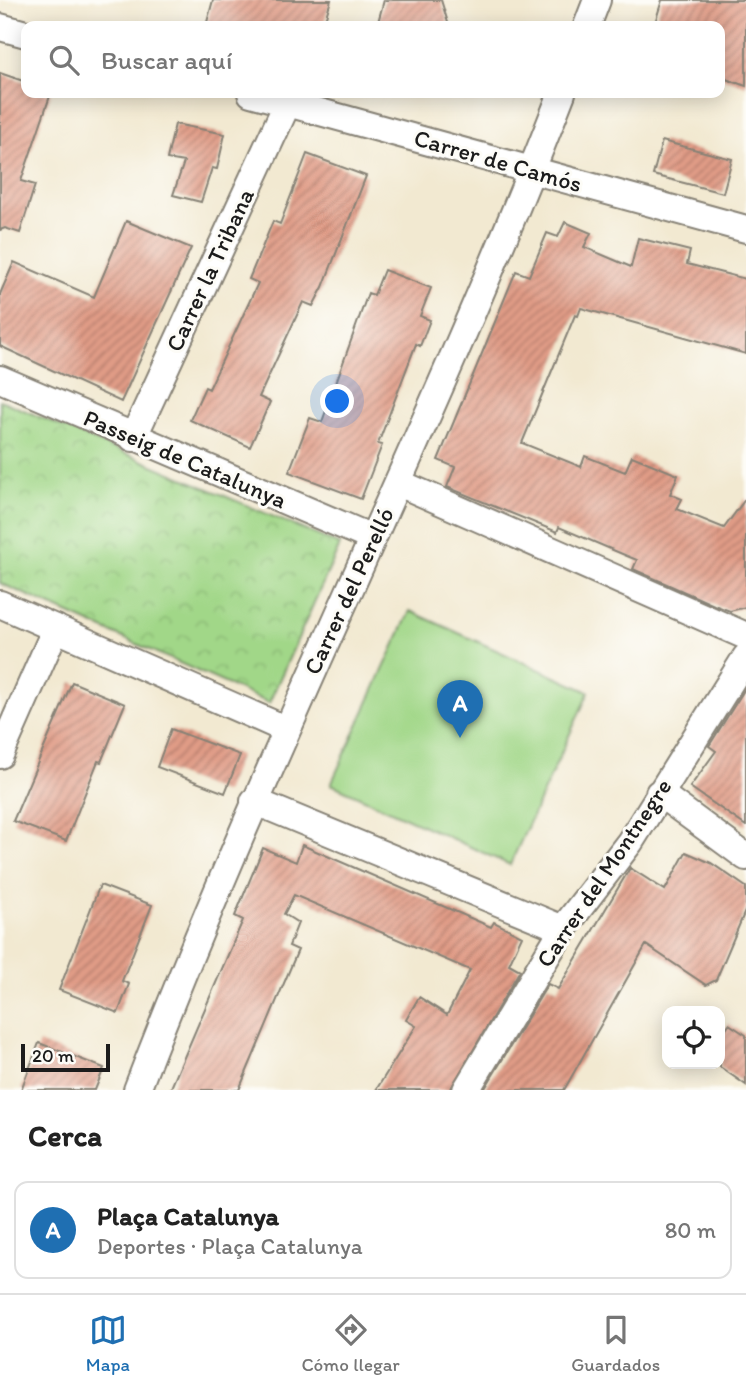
<!DOCTYPE html>
<html lang="es">
<head>
<meta charset="utf-8">
<style>
	body { margin:0; font-family:Itim,sans-serif; background:#f2f2f2; color:#222 }
	.controls { position:absolute; right:21px; bottom:21px; display:grid; overflow:hidden; border-radius:14px; box-shadow:0 4px 18px #0003 }
	.controls button { width:63px; height:63px; display:grid; place-items:center; padding:0; border:0; border-bottom:2px solid #e0e0e0; background:#fff; color:#222; font:35px sans-serif }
	.scale { position:absolute; left:21px; bottom:18px; width:89px; box-sizing:border-box; padding-left:7px; border:4px solid #1c1c1c; border-top:0; font-size:19px; line-height:24px; white-space:nowrap; color:#1c1c1c; -webkit-text-stroke:5px #fdfcf7; paint-order:stroke }
	.you { position:absolute; left:338px; top:402px; width:24px; height:24px; margin:-18px; border:5px solid #fff; border-radius:50%; background:#1a73e8; box-shadow:0 0 0 10px #1a73e833 }
	.badge { display:grid; place-items:center; width:46px; height:46px; border-radius:50%; background:#1f6fb2; color:#fff; font-size:23px; font-weight:700 }
	.pin { position:absolute; translate:-50% -58px; filter:drop-shadow(0 2px 4px #0008) }
	.pin::after { content:''; position:absolute; top:37px; width:24px; height:21px; background:inherit; clip-path:polygon(0 0,100% 0,50% 100%) }
	.list { margin:0; padding:0; list-style:none }
	h2 { display:flex; justify-content:space-between; align-items:center; height:91px; margin:0; padding:0 28px; font-size:30px }
	h2 small { font-size:23px; font-weight:400; color:#767676 }
	.list li { display:grid; grid-template-columns:46px 1fr auto; gap:21px; align-items:center; box-sizing:border-box; height:98px; margin:0 14px 14px; padding:0 14px; border:2px solid #e0e0e0; border-radius:14px }
	.list b { display:block; font-size:26px; white-space:nowrap }
	.list p { margin:0; font-size:23px; white-space:nowrap; color:#767676 }
	.list em { font-size:23px; font-style:normal; color:#767676 }
	.icon { flex:none; width:38px; height:38px; fill:none; stroke:currentColor; stroke-width:2; stroke-linecap:round; stroke-linejoin:round }
	.map { position:relative; flex:none; width:746px; height:1090px; overflow:hidden }
	.search { position:absolute; background:#fff; box-shadow:0 4px 18px #0003; left:21px; right:21px; top:21px; height:77px; display:flex; align-items:center; gap:18px; box-sizing:border-box; padding:0 24px; border-radius:14px; color:#767676; font-size:26px }
	.sheet { height:203px; background:#fff }
	nav { display:flex; justify-content:space-around; align-items:center; box-sizing:border-box; height:98px; border-top:2px solid #e0e0e0; background:#fff; font-size:19px; color:#767676 }
	nav a { display:grid; justify-items:center; gap:4px }
	nav .on { color:#1f6fb2 }
	.map>svg:first-child { display:block }
</style>
</head>
<body>
<div class="map">
<svg width="746" height="1090" viewBox="0 0 746 1090">
	<defs>
		<pattern id="park-crowns" width="20" height="18" patternUnits="userSpaceOnUse" patternTransform="scale(1.75)"><rect width="20" height="18" fill="#a1d788"/><path d="M2 6a3 3 0 1 1 6 0M12 15a3 3 0 1 1 6 0" fill="none" stroke="#8ab875"/></pattern>
		<pattern id="building-hatch" width="6" height="6" patternUnits="userSpaceOnUse" patternTransform="scale(1.75)"><rect width="6" height="6" fill="#e09b86"/><path d="M-1 1l2-2M0 6l6-6M5 7l2-2" fill="none" stroke="#b57e6d"/></pattern>
	</defs>
	<rect width="100%" height="100%" fill="#fdfcf7"/>
	<filter id="ink" filterUnits="userSpaceOnUse"><feTurbulence type="fractalNoise" baseFrequency=".0143" numOctaves="2"/><feDisplacementMap in="SourceGraphic" scale="14" xChannelSelector="R" yChannelSelector="G"/><feConvolveMatrix kernelMatrix="1 2 1 2 8 2 1 2 1" color-interpolation-filters="sRGB"/></filter>
	<filter id="wash" filterUnits="userSpaceOnUse"><feTurbulence type="fractalNoise" baseFrequency=".00686" numOctaves="4" result="noise"/><feDisplacementMap in="SourceGraphic" scale="28" xChannelSelector="R" yChannelSelector="G"/><feGaussianBlur stdDeviation="1.57" result="paint"/><feColorMatrix in="noise" values="0 0 0 0 0 0 0 0 0 0 0 0 0 0 0 0 0 1.4 0 .05"/><feComposite in="paint" operator="in"/></filter>
	<g filter="url(#wash)">
		<rect width="100%" height="100%" fill="#f2e9d1"/>
		<path fill="url(#park-crowns)" stroke="#5e7a52" stroke-width="2" d="M0,400L340,545L269,703L0,583Z"/>
		<path fill="#a1d788" stroke="#5e7a52" stroke-width="2" d="M410,611L589,692L510,865L331,784Z"/>
		<g id="blocks">
			<path fill="url(#building-hatch)" d="M213,0H331L323,26H206Z
				M384,0H441L449,26H377Z
				M662,0H746V86L720,77V26H654Z
				M0,73L26,82V93H51L21,181L35,185L20,233L5,228L0,230Z
				M175,124L225,134L217,169L212,168L201,202L173,195L184,162L167,159Z
				M662,141L732,159L723,193L653,175Z
				M307,154L366,176L323,287L313,306L303,302L259,397L270,402L250,447L190,420L205,387L209,389L258,283L249,279L273,221L280,224Z
				M126,221L191,248L121,402L0,346V294L14,262L94,297Z
				M565,222L591,233L584,247L631,267L638,238L690,251L687,264L746,279V354L581,308L578,316L575,315L522,443L581,467L585,456L625,472L632,456L678,475L670,494L682,499L677,509L724,528L746,498V607L730,611L714,605L633,569L637,560L627,556L559,527L557,532L447,487L455,467L438,460L516,271L529,276L547,233L558,237Z
				M384,270L431,288L420,316L430,320L420,346L416,344L378,444L382,445L361,499L289,472L310,418L322,422L368,293L374,295Z
				M72,682L125,704L101,762L98,761L66,841L13,821Z
				M746,687V826L690,787L716,751L709,746Z
				M171,729L240,755L225,793L157,767Z
				M302,845L491,927L494,922L522,936L509,964L520,970L450,1090H376L416,1026L406,1020L419,997L447,1015L470,970L294,895L284,914L298,923L289,946L298,950L239,1090H170L243,920L235,916L263,848L296,862Z
				M686,852L711,863L746,887V909L716,980L706,985L646,945L564,1090H484L548,984L558,989L630,868L665,890Z
				M100,885L152,905L122,981L129,984L118,1013L59,990Z
				M729,1024L746,1035V1085L720,1067V1037Z
				M39,1043L104,1068L95,1090H21Z"/>
		</g>
	</g>
	<g filter="url(#ink)">
		<use href="#blocks" fill-opacity="0" stroke="#878276" stroke-width="2"/>
		<g fill="none" stroke-linecap="round" stroke-linejoin="round">
			<defs>
				<path id="minor" d="M587,26L597,0
					M0,27L26,34
					M251,93L746,229
					M0,379L372,538
					M133,438L288,102
					M399,483L746,636
					M0,604L285,729
					M0,755L56,628
					M659,793L746,857
					M254,801L563,929
					M137,1090C266,752 432,430 562,93
					M466,1090L563,929L630,842L746,657"/>
			</defs>
			<use href="#minor" stroke="#878276" stroke-width="30"/>
			<use href="#minor" stroke="#fff" stroke-width="26"/>
		</g>
	</g>
	<g text-anchor="middle" stroke-width="6" stroke-linejoin="round" paint-order="stroke">
		<g font-size="24" fill="#1c1c1c" stroke="#fdfcf7">
			<text transform="translate(498 161) rotate(16)" y="8">Carrer de Camós</text>
			<text transform="translate(210 270) rotate(-65)" y="8">Carrer la Tribana</text>
			<text transform="translate(185 459) rotate(23)" y="8">Passeig de Catalunya</text>
			<text transform="translate(349 591) rotate(-65)" y="8">Carrer del Perelló</text>
			<text transform="translate(604 873) rotate(-56)" y="8">Carrer del Montnegre</text>
		</g>
	</g>
</svg>
<div class="controls">
<button><svg class="icon" aria-label="locate" viewBox="0 0 24 24"><circle cx="12" cy="12" r="6"/><path d="M12 2v4M12 18v4M2 12h4M18 12h4"/></svg></button>
</div>
<div class="scale">20 m</div>
<div class="you"></div>
<div class="pin badge" style="left:460px;top:738px">A</div>
<div class="search"><svg class="icon" aria-label="search" viewBox="0 0 24 24"><circle cx="10" cy="10" r="6"/><path d="M15 15l6 6"/></svg>Buscar aquí</div>
</div>
<section class="sheet">
<h2>Cerca<small></small></h2>
<ul class="list">
<li><span class="badge">A</span><div><b>Plaça Catalunya</b><p>Deportes · Plaça Catalunya</p></div><em>80 m</em></li>
</ul>
</section>
<nav>
<a class="on"><svg class="icon" aria-label="map" viewBox="0 0 24 24"><path d="M3 6l6-2 6 2 6-2v14l-6 2-6-2-6 2zM9 4v14M15 6v14"/></svg>Mapa</a>
<a><svg class="icon" aria-label="directions" viewBox="0 0 24 24"><path d="M12 3l9 9-9 9-9-9zM9 14v-3h6M13 9l2 2-2 2"/></svg>Cómo llegar</a>
<a><svg class="icon" aria-label="saved" viewBox="0 0 24 24"><path d="M7 4h10v16l-5-4-5 4z"/></svg>Guardados</a>
</nav>
</body>
</html>
